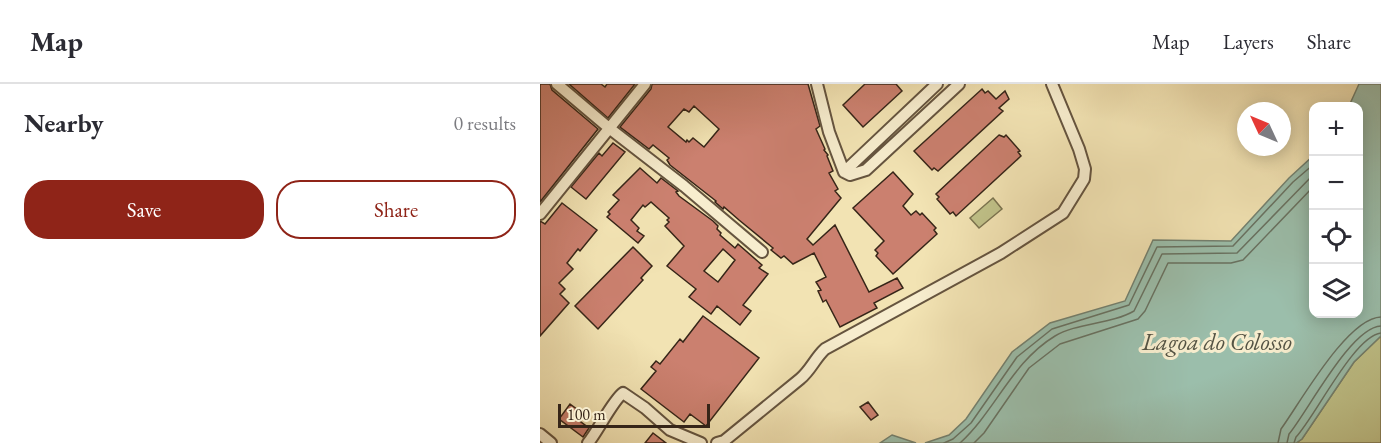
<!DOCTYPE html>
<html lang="en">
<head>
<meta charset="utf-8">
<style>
	body { margin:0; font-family:"EB Garamond",serif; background:#f7f7f7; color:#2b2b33 }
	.controls { position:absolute; right:18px; top:18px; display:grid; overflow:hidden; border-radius:12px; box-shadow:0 3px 15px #0003 }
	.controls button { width:54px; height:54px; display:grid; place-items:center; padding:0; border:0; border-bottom:2px solid #e1e1e2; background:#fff; color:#2b2b33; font:30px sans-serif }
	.compass { position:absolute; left:697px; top:18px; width:54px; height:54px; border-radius:50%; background:#fff; box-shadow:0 3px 15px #0003; rotate:314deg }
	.scale { position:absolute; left:18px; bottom:15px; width:152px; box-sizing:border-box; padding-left:6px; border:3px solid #362518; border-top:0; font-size:16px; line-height:21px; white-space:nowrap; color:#362518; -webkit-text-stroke:4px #f7edce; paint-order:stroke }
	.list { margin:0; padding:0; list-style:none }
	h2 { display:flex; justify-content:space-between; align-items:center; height:78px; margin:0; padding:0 24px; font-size:26px }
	h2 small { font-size:20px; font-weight:400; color:#7c7c81 }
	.actions { display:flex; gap:12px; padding:18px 24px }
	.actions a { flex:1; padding:14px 0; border:2px solid #8f2418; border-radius:24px; text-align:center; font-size:21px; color:#8f2418 }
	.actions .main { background:#8f2418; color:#fff }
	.icon { flex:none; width:33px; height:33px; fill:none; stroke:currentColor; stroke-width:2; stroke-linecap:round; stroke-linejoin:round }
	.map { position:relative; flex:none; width:841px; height:359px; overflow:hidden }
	header { display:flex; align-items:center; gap:36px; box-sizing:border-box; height:84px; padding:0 30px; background:#fff; border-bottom:2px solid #e1e1e2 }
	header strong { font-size:28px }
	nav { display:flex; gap:33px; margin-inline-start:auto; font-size:21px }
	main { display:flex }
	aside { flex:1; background:#fff }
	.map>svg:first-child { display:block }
</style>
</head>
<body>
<header>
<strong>Map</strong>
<nav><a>Map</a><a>Layers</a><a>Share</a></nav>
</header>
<main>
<aside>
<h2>Nearby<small>0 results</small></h2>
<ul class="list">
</ul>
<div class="actions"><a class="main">Save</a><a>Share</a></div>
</aside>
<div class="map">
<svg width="841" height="359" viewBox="0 0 841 359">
	<rect width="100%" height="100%" fill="#f2e3b3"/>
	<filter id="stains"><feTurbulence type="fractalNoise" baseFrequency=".00333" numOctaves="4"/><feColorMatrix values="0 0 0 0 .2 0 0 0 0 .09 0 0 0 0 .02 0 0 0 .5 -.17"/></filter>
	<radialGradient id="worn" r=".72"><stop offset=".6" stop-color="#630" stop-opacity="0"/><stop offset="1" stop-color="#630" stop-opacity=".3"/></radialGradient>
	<path fill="#c0c289" stroke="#7b7450" stroke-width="1.5" d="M453,114L462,125L439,144L430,134Z
		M841,252V359H756L762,355L814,278Z"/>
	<path fill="#9bbeab" stroke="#738170" stroke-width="1.5" d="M819,0H841V252L814,278L762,355L756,359H385L409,351L426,335L472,268L510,239L585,217L613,156L691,157L749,94L773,72L774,230H818V22H809Z
		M352,351L376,359H340Z"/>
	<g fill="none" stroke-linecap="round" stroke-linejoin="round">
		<path stroke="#687262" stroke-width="1.5" d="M404,359L413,355L431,339L477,273L512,245L589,221L617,163L693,162L753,98L774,80
			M420,359C456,326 472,278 515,252C536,239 572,240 594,227L622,170L697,169L774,90
			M434,359L444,349L489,284L520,260L598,235L605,227L628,179H691L703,176L774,102
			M738,359L741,345C760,319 807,234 841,233
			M747,359L749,350C768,327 811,243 841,242
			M754,359L756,353C775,333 814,252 841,249"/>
	</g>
	<path fill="#cb806f" stroke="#362518" stroke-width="1.5" fill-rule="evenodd" d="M0,0H10L12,6L58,45L0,118Z
		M29,0H61L65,3L67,0H95L68,34Z
		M112,0H268L280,42L276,45L285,65L284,66L288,71L287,72L293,87L289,89L298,105L295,107L301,114L267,155L273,161L295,141L329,208L357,194L363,204L334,219L337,224L300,243L286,216L283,218L278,207L281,206L276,198L286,193L274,169L253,180L244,172L241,174L231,166L233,164L199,136L184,123L183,125L175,118L176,117L130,81L127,76L129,74L113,61L109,65L80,43L111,5ZM154,22L179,45L164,63L153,54L149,58L147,56L146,58L128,43L144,25L149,28Z
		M325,0H356L362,7L323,43L303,21Z
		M442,5L445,9L448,7L456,15L465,7L469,15L459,24L463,27L398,87L394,84L392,86L374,67Z
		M459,51L464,53L466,51L480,67L478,68L481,72L416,132L413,128L410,130L397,115L399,113L396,110Z
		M73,59L85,68L46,115L31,103L59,69L62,72Z
		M100,84L117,99L121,94L138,107L136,108L139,112L173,137L178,142L177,145L181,149L180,151L195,164L198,160L222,181L219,184L228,190L203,221L211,227L200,241L177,222L171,230L149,213L156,205L127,182L144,162L125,142L129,138L127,136L129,134L111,118L105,123L103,121L91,136L99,144L97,147L104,152L98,159L67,133L70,130L68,128L79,116L73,111ZM183,165L195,176L178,198L164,187Z
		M353,88L373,110L363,122L371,131L376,127L380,131L382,129L396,144L394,146L397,150L353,190L336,172L338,169L335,166L344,157L313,124Z
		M22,119L57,146L40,167L38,165L27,179L33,185L19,199L25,205L20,210L29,219L0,252V137L5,140Z
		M93,163L112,182L101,194L103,196L58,245L35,222Z
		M163,232L219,274L166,342L150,330L144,338L101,305L116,287L111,283L116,277L120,280L140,255L143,258Z
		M328,318L338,331L331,336L320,323Z
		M30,320L42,329L37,335L49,344L43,353L19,335Z
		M113,349L126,359H105Z"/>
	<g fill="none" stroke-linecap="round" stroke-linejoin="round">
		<defs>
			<path id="minor" d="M17,0L69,44L144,102L222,168
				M277,0L289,48L304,88L310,91L326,86L419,0
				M304,88L397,0
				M0,130L105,0
				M0,350L11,359
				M48,359C58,347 73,316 83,309L105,324L130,346L161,359
				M177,359L184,357L260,295C271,286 275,274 285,265L461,169L523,129L544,95L545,85L539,65L512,0"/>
		</defs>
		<use href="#minor" stroke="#65543f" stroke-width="14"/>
		<use href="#minor" stroke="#f7edce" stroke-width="10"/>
	</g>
	<g text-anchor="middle" stroke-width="6" stroke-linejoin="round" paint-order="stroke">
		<g font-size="24" font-style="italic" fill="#545344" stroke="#f7edce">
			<text x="677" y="266">Lagoa do Colosso</text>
		</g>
	</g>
	<rect width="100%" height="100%" filter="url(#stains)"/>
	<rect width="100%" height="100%" fill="url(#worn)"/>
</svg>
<div class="controls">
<button>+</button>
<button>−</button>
<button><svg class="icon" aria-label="locate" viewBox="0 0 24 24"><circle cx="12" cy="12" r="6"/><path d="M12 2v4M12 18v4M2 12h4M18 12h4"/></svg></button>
<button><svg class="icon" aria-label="layers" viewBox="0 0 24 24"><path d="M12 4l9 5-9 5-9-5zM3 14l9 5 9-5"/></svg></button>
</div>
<svg class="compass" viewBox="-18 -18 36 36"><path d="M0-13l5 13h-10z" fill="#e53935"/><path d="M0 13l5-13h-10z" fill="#7c7c81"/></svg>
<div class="scale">100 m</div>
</div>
</main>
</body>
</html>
